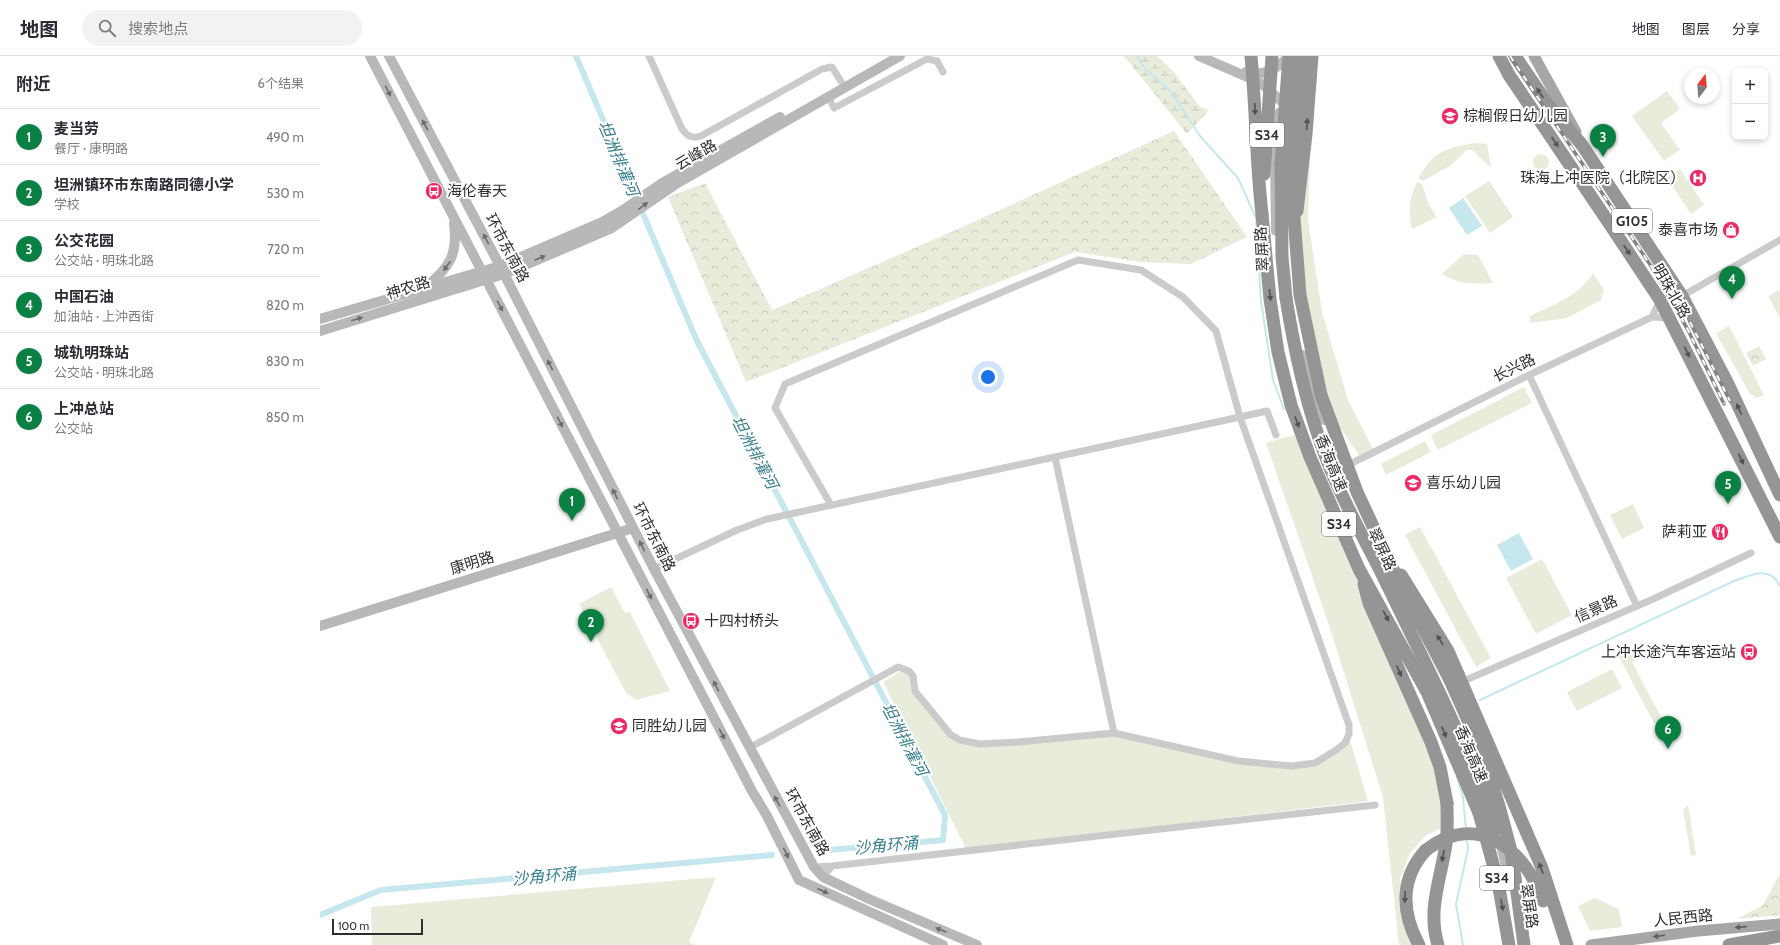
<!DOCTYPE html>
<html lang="zh">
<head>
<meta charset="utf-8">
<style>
	body { margin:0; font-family:Cabin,"Noto Sans SC",sans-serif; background:#f2f2f3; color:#2b2b33 }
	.controls { position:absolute; right:12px; top:12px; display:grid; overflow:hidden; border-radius:8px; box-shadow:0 2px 6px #0003 }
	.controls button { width:36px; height:36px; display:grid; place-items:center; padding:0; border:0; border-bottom:1px solid #e1e1e2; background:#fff; color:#2b2b33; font:20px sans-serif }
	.compass { position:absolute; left:1364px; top:12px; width:36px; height:36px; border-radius:50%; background:#fff; box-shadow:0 2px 6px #0003; rotate:16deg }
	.scale { position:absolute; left:12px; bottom:10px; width:91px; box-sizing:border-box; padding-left:4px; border:2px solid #2e2e2e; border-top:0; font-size:11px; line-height:14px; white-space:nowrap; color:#2e2e2e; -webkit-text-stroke:3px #fff; paint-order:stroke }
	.you { position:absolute; left:668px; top:321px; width:14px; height:14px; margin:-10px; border:3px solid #fff; border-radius:50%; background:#1a73e8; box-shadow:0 0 0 6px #1a73e833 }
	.badge { display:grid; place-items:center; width:26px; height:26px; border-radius:50%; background:#0b8043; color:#fff; font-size:13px; font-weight:700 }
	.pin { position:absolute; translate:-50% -33px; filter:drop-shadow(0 1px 2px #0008) }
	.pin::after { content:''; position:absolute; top:21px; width:14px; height:12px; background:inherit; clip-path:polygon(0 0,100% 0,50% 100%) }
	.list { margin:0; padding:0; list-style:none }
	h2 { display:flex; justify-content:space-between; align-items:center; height:52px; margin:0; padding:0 16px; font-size:17px }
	h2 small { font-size:13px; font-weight:400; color:#7c7c81 }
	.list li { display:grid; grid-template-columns:26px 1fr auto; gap:12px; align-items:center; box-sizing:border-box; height:56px; padding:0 16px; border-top:1px solid #e1e1e2 }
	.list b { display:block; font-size:15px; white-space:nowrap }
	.list p { margin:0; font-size:13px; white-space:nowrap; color:#7c7c81 }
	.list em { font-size:13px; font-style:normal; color:#7c7c81 }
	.icon { flex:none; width:22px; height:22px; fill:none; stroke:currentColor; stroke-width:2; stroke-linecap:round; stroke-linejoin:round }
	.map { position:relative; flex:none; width:1460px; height:889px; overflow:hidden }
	header { display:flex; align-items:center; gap:24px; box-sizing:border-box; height:56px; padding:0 20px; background:#fff; border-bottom:1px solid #e1e1e2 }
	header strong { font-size:19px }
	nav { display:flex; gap:22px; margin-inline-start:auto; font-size:14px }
	.search { width:280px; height:36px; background:#f2f2f3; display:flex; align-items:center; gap:10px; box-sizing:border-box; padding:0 14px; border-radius:22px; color:#7c7c81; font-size:15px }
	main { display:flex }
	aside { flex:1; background:#fff }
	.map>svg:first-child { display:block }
</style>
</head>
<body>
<header>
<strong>地图</strong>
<div class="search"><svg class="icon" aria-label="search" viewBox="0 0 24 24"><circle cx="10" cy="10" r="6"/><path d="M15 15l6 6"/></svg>搜索地点</div>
<nav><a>地图</a><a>图层</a><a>分享</a></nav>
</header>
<main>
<aside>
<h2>附近<small>6个结果</small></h2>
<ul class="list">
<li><span class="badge">1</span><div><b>麦当劳</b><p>餐厅 · 康明路</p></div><em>490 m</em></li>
<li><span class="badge">2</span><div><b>坦洲镇环市东南路同德小学</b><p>学校</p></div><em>530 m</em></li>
<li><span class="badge">3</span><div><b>公交花园</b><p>公交站 · 明珠北路</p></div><em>720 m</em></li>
<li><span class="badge">4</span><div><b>中国石油</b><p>加油站 · 上沖西街</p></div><em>820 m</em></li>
<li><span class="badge">5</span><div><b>城轨明珠站</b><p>公交站 · 明珠北路</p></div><em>830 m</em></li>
<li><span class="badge">6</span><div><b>上冲总站</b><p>公交站</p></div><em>850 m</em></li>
</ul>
</aside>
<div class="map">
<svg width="1460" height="889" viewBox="0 0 1460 889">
	<defs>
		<pattern id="wetland-marsh" width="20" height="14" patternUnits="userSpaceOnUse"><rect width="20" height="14" fill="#e8ecdb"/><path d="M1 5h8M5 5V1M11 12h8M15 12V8" fill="none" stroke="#c7cbbc"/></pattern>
		<pattern id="park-crowns" width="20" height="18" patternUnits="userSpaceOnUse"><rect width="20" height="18" fill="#e8ecdb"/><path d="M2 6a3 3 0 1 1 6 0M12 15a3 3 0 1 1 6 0" fill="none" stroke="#c7cbbc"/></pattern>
	</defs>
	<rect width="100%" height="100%" fill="#fff"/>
	<path fill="#e8ecdb" d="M992,0H999L993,24L988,164L1002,256L1028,344L1053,393L1040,400L1002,346L973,153Z
		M1347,35L1360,53L1341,67L1360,94L1344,105L1312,60Z
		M1156,87L1167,88L1171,112L1152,94H1147L1130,110L1103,125L1098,122C1102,117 1105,111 1109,106C1120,93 1140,89 1156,87Z
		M1213 106a8 8 0 1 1 16 0a8 8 0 1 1-16 0Z
		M1360,113L1384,149L1371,158L1347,122Z
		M1169,125L1193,161L1170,177L1145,140Z
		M1097,126L1102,128L1109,149L1117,161L1092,173C1088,155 1089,142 1097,126Z
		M1144,198L1158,199L1173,227C1155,229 1138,228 1122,218Z
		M1273,217L1284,234L1281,244L1247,262L1210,267V260C1232,249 1260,240 1273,217Z
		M1458,234L1460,237V262L1448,240Z
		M1409,270L1444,339L1437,342L1430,338L1396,277Z
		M1204,331L1212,347L1118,394L1111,379Z
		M974,379L978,380L1085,628L1126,740L1123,771L1105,780L1090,797L1080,823L1084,861L1098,889H1079L1063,741L1008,566L946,387Z
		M1105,385L1111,396L1066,419L1061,408Z
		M1313,448L1324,472L1302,483L1290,459Z
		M1100,471L1171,602L1156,611L1085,479Z
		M1222,503L1252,559L1216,578L1186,522Z
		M291,531L305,557L310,556L350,635L316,644L306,637L259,548Z
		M1310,593L1316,604L1312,606L1342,663L1334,667L1298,599Z
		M1292,613L1302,632L1257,655L1247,636Z
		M579,616L587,617L590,621L592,636L621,672L629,681L640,687L794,680L917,708L996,710L1029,681L1048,745L646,793L563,626Z
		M1368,749L1376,799L1371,800L1363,754Z
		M396,821L369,886L375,889H52L51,851Z
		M1275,842L1299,853L1302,871L1270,875L1258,850Z"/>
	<path fill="url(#wetland-marsh)" d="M804,0H837L853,15L880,51L889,54L867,78Z"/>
	<path fill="url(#park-crowns)" d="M854,75L927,181L871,208L821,206L755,196L426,326L348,141L385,127L452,254L631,176Z
		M1439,290L1446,303L1433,310L1426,297Z
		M1460,818V859L1417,863L1443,849Z"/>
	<path fill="#c6e7ed" d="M1143,142L1162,170L1147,179L1129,152Z
		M1199,477L1213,503L1191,515L1177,489Z"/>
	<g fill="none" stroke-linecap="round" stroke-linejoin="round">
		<path stroke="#c6e7ed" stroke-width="2" d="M817,0L824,11L852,37L880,80L918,122L936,162L941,245L953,324L964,353
			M1160,644L1414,525C1431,519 1450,509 1460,530
			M1137,721L1143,741L1146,774
			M1143,889L1136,848L1148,793L1147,782"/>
		<path stroke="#c6e7ed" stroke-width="6" d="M256,0L377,285L625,759L623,784L509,794
			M0,859L61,834L452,799"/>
		<path stroke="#cbcbcb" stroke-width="7" d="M329,0L362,73C367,80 372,83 381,80L502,13L512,11L522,27
			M509,42L514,52L607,3L617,5L623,16
			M1362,240L1460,184
			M1332,261L1340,244
			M1209,319L1317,550
			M735,401L794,677
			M1026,410L1209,319L1332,261L1349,262
			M334,513L417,474L447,463L920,361L947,355L956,379
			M1139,627L1331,544L1431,497
			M429,692L578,611L589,615L593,620L595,635L631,679L640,684L660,688L698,686L794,677L918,705L972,710L995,707L1016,694L1025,687L1029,678V669L920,361L896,275L863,241L821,214L758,204L465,328L455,352L511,449
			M512,810L1055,749
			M494,811L512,810L503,821"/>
		<path stroke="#b8b8b8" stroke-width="10" d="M50,0L432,735L447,760L479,824L623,889
			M69,0L180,210L334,513L494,811L503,821L549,843L657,889
			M879,0L941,27L961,45
			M926,16C943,21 958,12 969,0
			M956,175L955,102L959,57
			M107,230C130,211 138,198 134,167
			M0,263L180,210L282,166L303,154L342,127L460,61
			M0,275L184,218L290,173L356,128L580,0
			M982,299L1004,364
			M0,570L313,472
			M1180,785L1189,822"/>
		<path stroke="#a6a6a6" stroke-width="11" d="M1214,0L1256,76
			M1271,889L1378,875L1460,868"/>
		<path stroke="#959595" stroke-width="13" d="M1179,0L1189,19L1291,170L1340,244L1460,481
			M1195,0L1229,50L1262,89L1362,240L1407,326L1460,439
			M961,108L962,201L966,242
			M977,155L986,78L992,0
			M942,158L950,243L958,296L971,349L990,401L1039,513L1107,636L1159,757
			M1081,519L1128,595L1138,618
			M1044,528L1049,547L1111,686L1120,711L1127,747
			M1195,822L1204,889
			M1099,889C1081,856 1080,822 1106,794
			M1409,889L1460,880"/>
		<defs>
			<path id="rail" d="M1190,0L1331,210L1368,274L1404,348
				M1370,266L1410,345"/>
		</defs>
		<use href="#rail" stroke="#838383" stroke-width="3.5"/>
		<use href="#rail" stroke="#fff" stroke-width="2" stroke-dasharray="6" stroke-linecap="butt"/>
		<path stroke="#959595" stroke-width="13" d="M931,0C936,53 936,106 942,158
			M980,0L972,136L980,239L1001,339L1037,436L1081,530L1130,624L1161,693L1179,750L1190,791L1195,822
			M961,108L969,0
			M944,118L952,0
			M966,242C974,292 984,340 1001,388C1016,432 1039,473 1060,514C1101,599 1145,684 1177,773
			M1138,618L1222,812L1247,889
			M1159,757L1178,826L1189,889
			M1106,794C1157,754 1206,794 1223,845
			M1118,889C1107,854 1121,822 1126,788C1128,774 1127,761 1127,747"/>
	</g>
	<defs><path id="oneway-solid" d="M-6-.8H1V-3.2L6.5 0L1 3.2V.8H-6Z"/></defs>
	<g fill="#6c6c6c">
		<use href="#oneway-solid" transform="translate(68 35) rotate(62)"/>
		<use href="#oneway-solid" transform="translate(105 69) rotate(-118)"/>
		<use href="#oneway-solid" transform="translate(323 150) rotate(-37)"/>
		<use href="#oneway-solid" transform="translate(166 183) rotate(-118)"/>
		<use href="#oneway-solid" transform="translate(220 202) rotate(-23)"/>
		<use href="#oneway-solid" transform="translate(127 210) rotate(126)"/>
		<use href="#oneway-solid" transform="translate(180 250) rotate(63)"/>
		<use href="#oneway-solid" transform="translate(37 263) rotate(-17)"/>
		<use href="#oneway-solid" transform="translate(230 309) rotate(-117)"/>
		<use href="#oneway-solid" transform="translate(240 366) rotate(63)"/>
		<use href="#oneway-solid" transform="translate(295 438) rotate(-117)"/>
		<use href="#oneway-solid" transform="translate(322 490) rotate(-117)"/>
		<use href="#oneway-solid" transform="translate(329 538) rotate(63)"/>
		<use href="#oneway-solid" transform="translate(396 630) rotate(-118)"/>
		<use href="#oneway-solid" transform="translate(402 678) rotate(62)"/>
		<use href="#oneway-solid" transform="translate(457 745) rotate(-118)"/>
		<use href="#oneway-solid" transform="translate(466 797) rotate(64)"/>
		<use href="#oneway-solid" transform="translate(503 835) rotate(24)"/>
		<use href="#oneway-solid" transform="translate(621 874) rotate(-157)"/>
	</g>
	<g fill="#525252">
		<use href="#oneway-solid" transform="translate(1220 37) rotate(-124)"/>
		<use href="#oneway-solid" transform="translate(935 53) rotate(88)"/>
		<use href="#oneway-solid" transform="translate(987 68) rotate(-86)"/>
		<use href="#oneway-solid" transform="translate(1235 86) rotate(56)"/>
		<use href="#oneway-solid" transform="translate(1307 194) rotate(57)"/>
		<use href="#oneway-solid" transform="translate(950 239) rotate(84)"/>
		<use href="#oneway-solid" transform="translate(1367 296) rotate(63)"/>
		<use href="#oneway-solid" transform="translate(1419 353) rotate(-115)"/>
		<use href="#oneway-solid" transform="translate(977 366) rotate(70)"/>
		<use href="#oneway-solid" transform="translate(1421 403) rotate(64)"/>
		<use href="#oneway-solid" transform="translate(1066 560) rotate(62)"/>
		<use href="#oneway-solid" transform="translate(1120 584) rotate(-121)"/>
		<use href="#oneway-solid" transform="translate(1079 615) rotate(66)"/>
		<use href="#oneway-solid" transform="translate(1124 676) rotate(67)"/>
		<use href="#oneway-solid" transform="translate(1123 800) rotate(101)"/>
		<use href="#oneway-solid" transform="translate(1221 812) rotate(-110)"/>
		<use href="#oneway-solid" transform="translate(1085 841) rotate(92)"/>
		<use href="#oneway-solid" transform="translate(1182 849) rotate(79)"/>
	</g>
	<g fill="#5e5e5e">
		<use href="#oneway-solid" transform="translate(1421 871) rotate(175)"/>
		<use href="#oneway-solid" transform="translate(1339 880) rotate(173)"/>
	</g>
	<defs>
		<symbol id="school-disc" viewBox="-11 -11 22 22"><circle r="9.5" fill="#ec2964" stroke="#fff"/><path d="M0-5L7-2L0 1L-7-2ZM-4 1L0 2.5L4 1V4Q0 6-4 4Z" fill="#fff"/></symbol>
		<symbol id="hospital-disc" viewBox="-11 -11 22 22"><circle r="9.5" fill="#ec2964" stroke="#fff"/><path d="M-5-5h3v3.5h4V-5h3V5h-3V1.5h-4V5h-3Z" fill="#fff"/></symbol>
		<symbol id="bus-disc" viewBox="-11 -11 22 22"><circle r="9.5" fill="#ec2964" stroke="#fff"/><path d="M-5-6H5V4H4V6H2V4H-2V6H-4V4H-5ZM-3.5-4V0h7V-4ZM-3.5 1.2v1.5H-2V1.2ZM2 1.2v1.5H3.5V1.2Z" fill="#fff"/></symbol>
		<symbol id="shop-disc" viewBox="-11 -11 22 22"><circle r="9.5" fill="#ec2964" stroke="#fff"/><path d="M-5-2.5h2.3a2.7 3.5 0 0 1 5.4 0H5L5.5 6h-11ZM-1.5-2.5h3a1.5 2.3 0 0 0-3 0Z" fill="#fff"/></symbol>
		<symbol id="restaurant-disc" viewBox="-11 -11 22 22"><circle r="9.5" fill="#ec2964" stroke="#fff"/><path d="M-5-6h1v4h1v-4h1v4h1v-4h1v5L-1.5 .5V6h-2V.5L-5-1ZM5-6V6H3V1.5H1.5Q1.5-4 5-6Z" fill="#fff"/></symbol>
	</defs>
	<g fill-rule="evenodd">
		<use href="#school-disc" x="1120" y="50" width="20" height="20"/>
		<use href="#hospital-disc" x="1368" y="112" width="20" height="20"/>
		<use href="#bus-disc" x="104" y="125" width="20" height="20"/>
		<use href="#shop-disc" x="1401" y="164" width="20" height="20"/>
		<use href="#school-disc" x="1083" y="417" width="20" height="20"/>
		<use href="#restaurant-disc" x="1390" y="466" width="20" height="20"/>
		<use href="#bus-disc" x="361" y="555" width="20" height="20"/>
		<use href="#bus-disc" x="1419" y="586" width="20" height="20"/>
		<use href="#school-disc" x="289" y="660" width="20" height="20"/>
	</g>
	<g text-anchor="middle" stroke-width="4" stroke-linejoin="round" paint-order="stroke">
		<g fill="#fff" stroke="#6d6d6d" stroke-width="1">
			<rect x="930" y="67" width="34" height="24" rx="3"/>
			<rect x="1292" y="153" width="40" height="24" rx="3"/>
			<rect x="1002" y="456" width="34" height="24" rx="3"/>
			<rect x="1160" y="810" width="34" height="24" rx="3"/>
		</g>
		<g font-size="14" font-weight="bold" fill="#2e2e2e">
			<text x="947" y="84">S34</text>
			<text x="1312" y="170">G105</text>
			<text x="1019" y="473">S34</text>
			<text x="1177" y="827">S34</text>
		</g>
		<g font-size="15" fill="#2e2e2e" stroke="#fff" text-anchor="start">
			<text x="1143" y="65">棕榈假日幼儿园</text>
			<text x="1365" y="127" text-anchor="end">珠海上冲医院（北院区）</text>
			<text x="127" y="140">海伦春天</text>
			<text x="1398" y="179" text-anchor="end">泰喜市场</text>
			<text x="1106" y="432">喜乐幼儿园</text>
			<text x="1387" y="481" text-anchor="end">萨莉亚</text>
			<text x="384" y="570">十四村桥头</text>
			<text x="1416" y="601" text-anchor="end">上冲长途汽车客运站</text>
			<text x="312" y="675">同胜幼儿园</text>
		</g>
		<g font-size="15" fill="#2e2e2e" stroke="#fff">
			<text transform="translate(376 99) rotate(-30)" y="5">云峰路</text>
			<text transform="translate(187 192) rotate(62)" y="5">环市东南路</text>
			<text transform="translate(942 193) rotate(-93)" y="5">翠屏路</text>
			<text transform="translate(88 232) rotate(-17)" y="5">神农路</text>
			<text transform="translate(1351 235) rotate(60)" y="5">明珠北路</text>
			<text transform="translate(1194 312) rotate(-26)" y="5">长兴路</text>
			<text transform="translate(1011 407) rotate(68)" y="5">香海高速</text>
			<text transform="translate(334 481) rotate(63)" y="5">环市东南路</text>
			<text transform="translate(1062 493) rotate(65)" y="5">翠屏路</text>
			<text transform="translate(152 507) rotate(-17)" y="5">康明路</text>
			<text transform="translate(1276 553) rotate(-24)" y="5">信景路</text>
			<text transform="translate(1151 698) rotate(67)" y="5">香海高速</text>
			<text transform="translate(487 766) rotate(61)" y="5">环市东南路</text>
			<text transform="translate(1209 850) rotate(81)" y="5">翠屏路</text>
			<text transform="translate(1363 862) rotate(-6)" y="5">人民西路</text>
		</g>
		<g font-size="16" font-style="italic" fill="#377f8c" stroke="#fff">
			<text transform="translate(299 102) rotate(67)" y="6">坦洲排灌河</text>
			<text transform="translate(435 396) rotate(62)" y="6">坦洲排灌河</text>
			<text transform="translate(585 683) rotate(62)" y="6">坦洲排灌河</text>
			<text transform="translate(566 789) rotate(-5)" y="6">沙角环涌</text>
			<text transform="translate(224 820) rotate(-5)" y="6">沙角环涌</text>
		</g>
	</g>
</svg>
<div class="controls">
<button>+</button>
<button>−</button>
</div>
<svg class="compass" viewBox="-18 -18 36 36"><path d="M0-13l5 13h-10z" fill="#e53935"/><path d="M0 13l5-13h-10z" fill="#7c7c81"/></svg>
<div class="scale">100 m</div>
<div class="you"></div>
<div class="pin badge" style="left:252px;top:465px">1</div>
<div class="pin badge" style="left:271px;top:586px">2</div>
<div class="pin badge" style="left:1283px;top:101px">3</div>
<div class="pin badge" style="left:1412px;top:243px">4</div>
<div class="pin badge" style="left:1408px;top:448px">5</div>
<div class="pin badge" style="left:1348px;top:693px">6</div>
</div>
</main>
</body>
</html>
